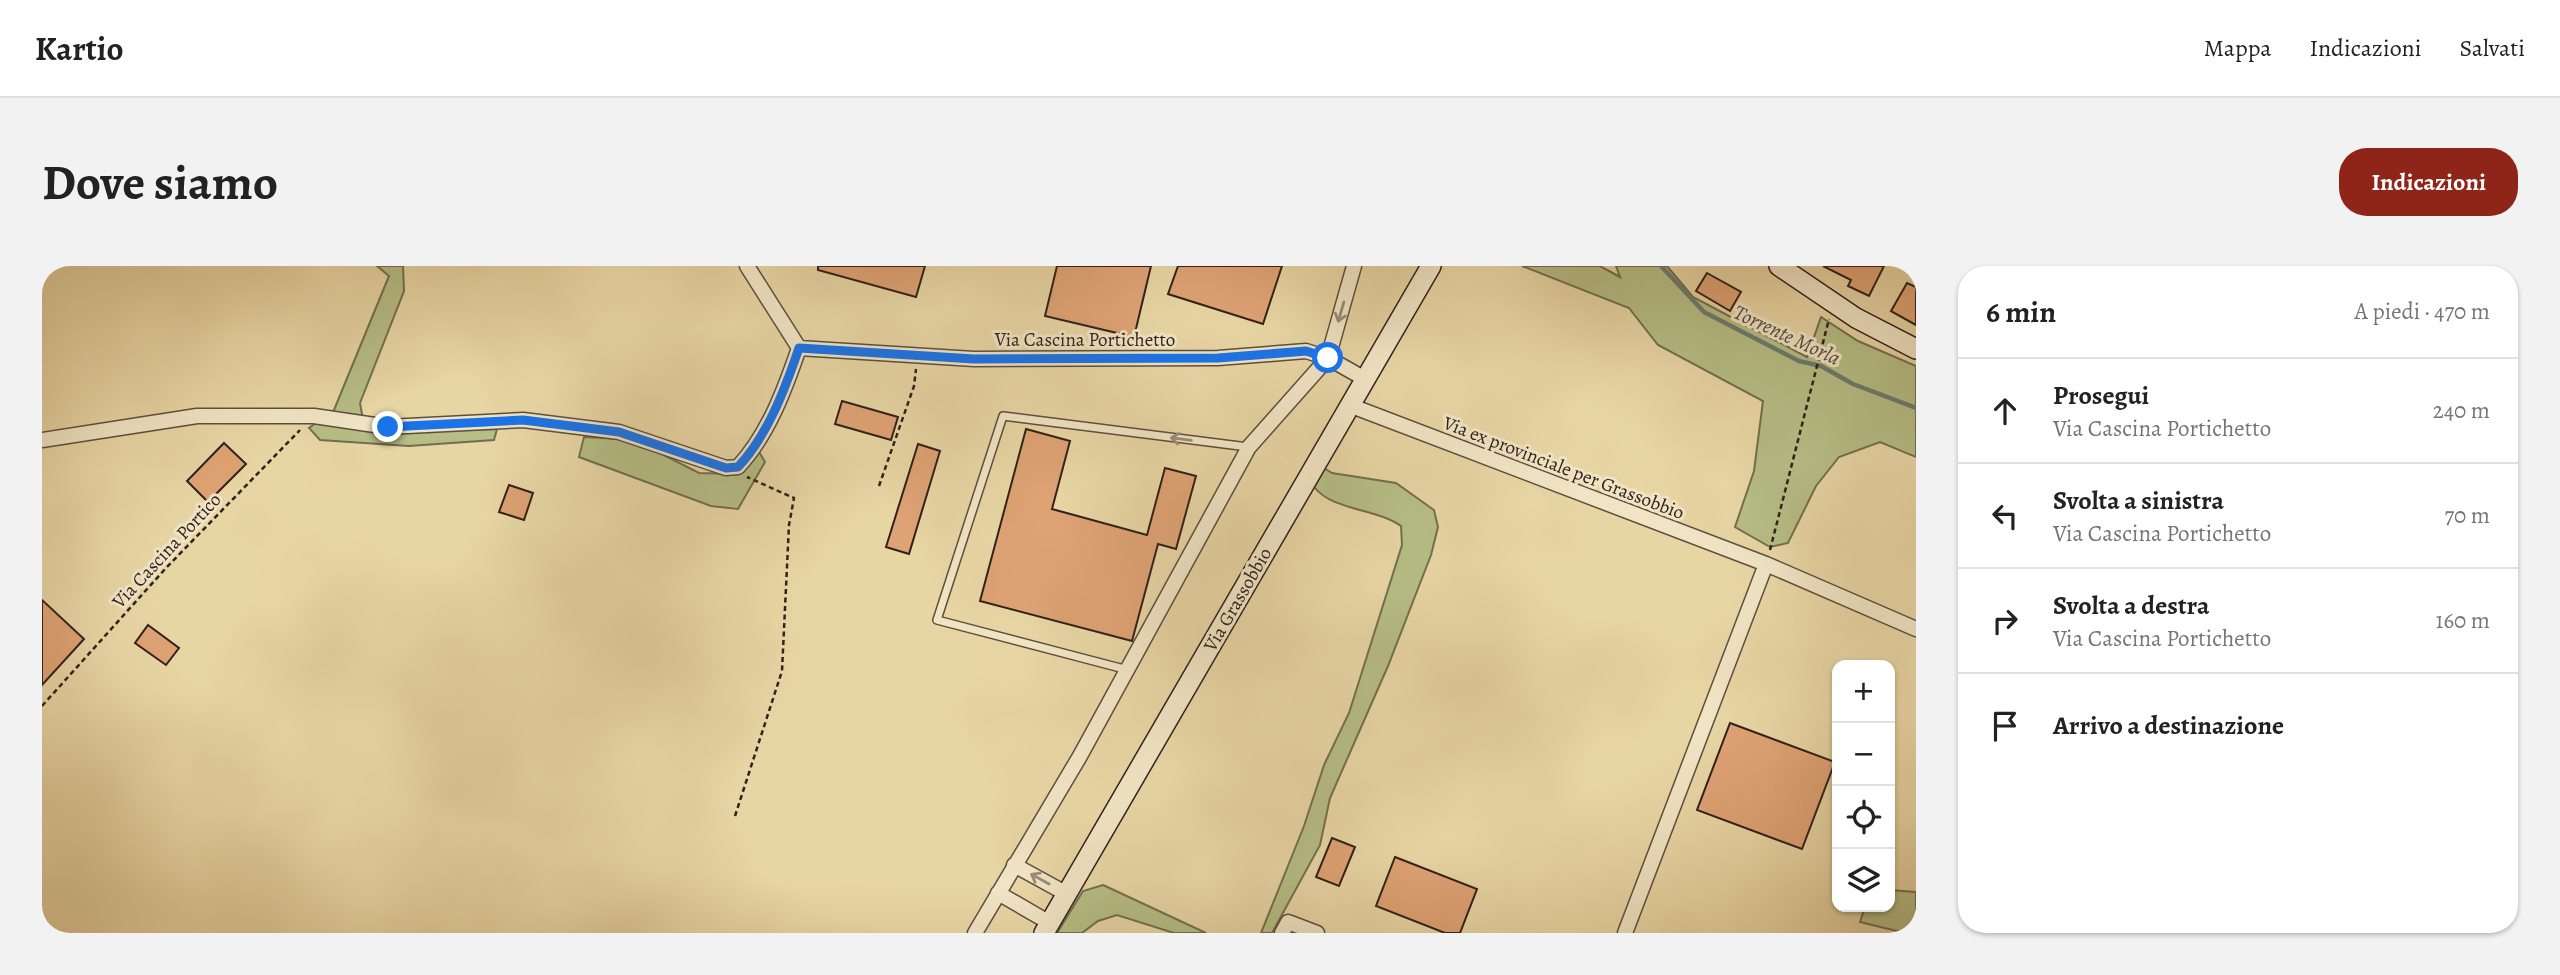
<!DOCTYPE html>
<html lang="it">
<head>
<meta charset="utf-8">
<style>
	body { margin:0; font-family:Alegreya,serif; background:#f2f2f2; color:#222 }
	.controls { position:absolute; right:21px; bottom:21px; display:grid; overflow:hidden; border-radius:14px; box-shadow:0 2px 5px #0004 }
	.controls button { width:63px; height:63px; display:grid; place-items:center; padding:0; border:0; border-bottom:2px solid #e0e0e0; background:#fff; color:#222; font:35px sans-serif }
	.stop { position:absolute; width:21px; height:21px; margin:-16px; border:5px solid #1a73e8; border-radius:50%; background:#fff }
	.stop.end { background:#1a73e8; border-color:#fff; box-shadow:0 2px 7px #0008 }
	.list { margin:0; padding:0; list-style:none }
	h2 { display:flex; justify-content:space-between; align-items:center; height:91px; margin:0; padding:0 28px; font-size:30px }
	h2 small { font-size:23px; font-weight:400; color:#767676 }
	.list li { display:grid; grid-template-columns:46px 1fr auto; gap:21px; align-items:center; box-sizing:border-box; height:105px; padding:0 28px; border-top:2px solid #e0e0e0 }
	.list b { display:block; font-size:26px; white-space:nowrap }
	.list p { margin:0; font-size:23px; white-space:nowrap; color:#767676 }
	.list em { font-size:23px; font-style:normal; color:#767676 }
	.icon { flex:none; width:38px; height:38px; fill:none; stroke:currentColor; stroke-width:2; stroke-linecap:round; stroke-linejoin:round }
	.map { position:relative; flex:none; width:1874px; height:667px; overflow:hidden; border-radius:28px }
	header { display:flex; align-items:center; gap:42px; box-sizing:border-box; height:98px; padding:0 35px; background:#fff; border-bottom:2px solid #e0e0e0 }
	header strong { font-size:33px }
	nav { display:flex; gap:38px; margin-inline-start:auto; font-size:24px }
	.intro { display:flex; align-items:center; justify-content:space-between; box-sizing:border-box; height:168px; padding:0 42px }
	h1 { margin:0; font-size:49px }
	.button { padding:18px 32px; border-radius:28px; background:#8f2418; color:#fff; font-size:24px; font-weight:700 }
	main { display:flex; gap:42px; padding:0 42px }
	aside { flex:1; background:#fff; border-radius:28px; box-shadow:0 2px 5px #0004 }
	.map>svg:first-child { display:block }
</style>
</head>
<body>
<header>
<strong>Kartio</strong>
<nav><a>Mappa</a><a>Indicazioni</a><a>Salvati</a></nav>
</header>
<div class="intro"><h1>Dove siamo</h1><a class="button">Indicazioni</a></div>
<main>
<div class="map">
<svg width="1874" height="667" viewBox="0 0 1874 667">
	<rect width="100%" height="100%" fill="#e8d5a4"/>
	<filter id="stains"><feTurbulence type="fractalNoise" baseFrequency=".00286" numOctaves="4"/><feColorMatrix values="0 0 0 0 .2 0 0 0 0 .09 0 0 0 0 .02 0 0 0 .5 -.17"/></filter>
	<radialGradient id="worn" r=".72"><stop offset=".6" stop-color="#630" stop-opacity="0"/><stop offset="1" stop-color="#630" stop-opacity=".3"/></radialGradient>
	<path fill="#b6bd85" stroke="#726f50" stroke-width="2" d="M335,0H361L362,25L318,137L323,165L455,163L452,174L367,180L278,174L267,162L292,144L347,10Z
		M1480,0H1558L1578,11L1574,0H1625L1651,31L1765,91L1779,51L1816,75L1874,100V191L1838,176L1797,191L1774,220L1746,277L1728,281L1693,261L1712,205L1721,135L1616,79L1587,42Z
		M542,171L581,173L614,185L657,207L693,208L716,184L723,196L696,243L669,240L537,191Z
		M1282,202L1290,207L1354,217L1392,244L1396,261L1389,289L1346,400L1288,532L1278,579L1230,667H1219L1262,560L1282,499L1307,447L1360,279L1359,260C1334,242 1291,245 1272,221Z
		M1061,619L1164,667H1132L1075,649L1056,655L1040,667H1015L1041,625Z
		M1848,624L1874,626V665L1863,667L1818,656L1823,641H1848Z"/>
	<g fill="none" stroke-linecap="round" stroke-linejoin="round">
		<path stroke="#6d7c70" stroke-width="4.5" d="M1619,0L1662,46L1757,95L1779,100L1811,118L1874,142"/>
	</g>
	<path fill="#dea274" stroke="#2f211c" stroke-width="2" d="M776,0H883L874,31L776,4Z
		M1015,0H1109L1092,71L1003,50Z
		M1136,0H1240L1221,58L1126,28Z
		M1781,0H1842L1827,30L1806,20L1809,14Z
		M1665,7L1699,26L1688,45L1654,25Z
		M1865,17L1874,21V59L1849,45Z
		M800,135L856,151L849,174L793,158Z
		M984,163L1028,175L1010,243L1105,269L1123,202L1154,210L1134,283L1116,278L1090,375L938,335Z
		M182,177L204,198L166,236L145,215Z
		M876,178L898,185L867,288L844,281Z
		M467,219L491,227L482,254L457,246Z
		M0,334L42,373L0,419Z
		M106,359L137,382L124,399L93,377Z
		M1688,457L1793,496L1760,583L1655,544Z
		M1290,572L1313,581L1297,620L1274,611Z
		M1353,591L1435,623L1418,667H1403L1334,640Z"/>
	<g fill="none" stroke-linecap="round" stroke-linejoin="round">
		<defs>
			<path id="lane" d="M1086,404L895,354L961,150L1206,181"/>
			<path id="street" d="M705,0L757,82
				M1307,139L1724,298L1874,363
				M0,174L155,150H272L346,161L481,154L577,166L684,202L696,201C726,169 743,123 757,82L932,93L1176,92L1264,85L1286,92L1323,113
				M972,599L1025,628
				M956,627L1008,657
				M933,667L1038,490L1207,181L1286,92L1312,0
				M1240,667L1246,656L1275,667
				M1583,667L1724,298"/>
			<path id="secondary" d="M1737,0L1814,52L1874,83
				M1002,667L1389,0"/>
		</defs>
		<use href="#lane" stroke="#5d4e3e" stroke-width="10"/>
		<use href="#street" stroke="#5d4e3e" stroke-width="17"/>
		<use href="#secondary" stroke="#2f211c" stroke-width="22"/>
		<path stroke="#2f211c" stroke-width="2.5" stroke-dasharray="5 3.5" stroke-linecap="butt" d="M837,220L872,120L874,103
			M1728,284L1787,53
			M0,440L124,302L258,164
			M693,550L740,405L747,259L752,232L705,211"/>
		<use href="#lane" stroke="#f0e4c4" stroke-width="7"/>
		<use href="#street" stroke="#f0e4c4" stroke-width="14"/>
		<use href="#secondary" stroke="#f0e4c4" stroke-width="19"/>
	</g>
	<defs><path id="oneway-shaft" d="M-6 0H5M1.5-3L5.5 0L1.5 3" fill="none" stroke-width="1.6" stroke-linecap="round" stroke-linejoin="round" transform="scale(1.75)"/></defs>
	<g stroke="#998c78">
		<use href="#oneway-shaft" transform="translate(1299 46) rotate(106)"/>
		<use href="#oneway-shaft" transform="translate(1139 173) rotate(-173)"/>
		<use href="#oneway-shaft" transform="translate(998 613) rotate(-151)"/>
	</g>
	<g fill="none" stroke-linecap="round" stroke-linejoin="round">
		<path stroke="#1a73e8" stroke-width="9" d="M346,161L481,154L577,166L684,202L696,201C726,169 743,123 757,82L932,93L1176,92L1264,85L1286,92"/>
	</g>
	<g text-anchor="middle" stroke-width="6" stroke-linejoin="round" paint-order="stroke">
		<g font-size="19" fill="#2f211c" stroke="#f0e4c4">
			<text x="1043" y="80">Via Cascina Portichetto</text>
			<text transform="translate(1522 201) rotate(21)" y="7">Via ex provinciale per Grassobbio</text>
			<text transform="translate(124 284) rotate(-47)" y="7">Via Cascina Portico</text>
			<text transform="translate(1195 333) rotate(-60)" y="7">Via Grassobbio</text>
		</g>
		<g font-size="21" font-style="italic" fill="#4e4e46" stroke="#f0e4c4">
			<text transform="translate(1745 69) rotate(25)" y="7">Torrente Morla</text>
		</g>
	</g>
	<rect width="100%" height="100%" filter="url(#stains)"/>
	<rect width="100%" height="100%" fill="url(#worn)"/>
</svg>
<div class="controls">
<button>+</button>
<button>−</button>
<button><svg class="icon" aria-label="locate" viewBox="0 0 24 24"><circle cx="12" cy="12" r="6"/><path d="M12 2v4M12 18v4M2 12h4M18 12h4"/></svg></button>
<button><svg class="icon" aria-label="layers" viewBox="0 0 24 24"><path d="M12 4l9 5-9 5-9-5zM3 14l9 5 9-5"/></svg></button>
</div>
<div class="stop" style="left:1286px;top:92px"></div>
<div class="stop end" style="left:346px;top:161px"></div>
</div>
<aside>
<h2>6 min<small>A piedi · 470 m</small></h2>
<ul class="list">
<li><svg class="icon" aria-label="ahead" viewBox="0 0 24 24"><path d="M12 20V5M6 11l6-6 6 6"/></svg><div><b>Prosegui</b><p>Via Cascina Portichetto</p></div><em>240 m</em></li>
<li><svg class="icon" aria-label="left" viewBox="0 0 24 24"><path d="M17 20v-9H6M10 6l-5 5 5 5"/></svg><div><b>Svolta a sinistra</b><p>Via Cascina Portichetto</p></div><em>70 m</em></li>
<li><svg class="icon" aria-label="right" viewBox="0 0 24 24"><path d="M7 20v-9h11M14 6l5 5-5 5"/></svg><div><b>Svolta a destra</b><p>Via Cascina Portichetto</p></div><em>160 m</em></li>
<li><svg class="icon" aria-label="arrive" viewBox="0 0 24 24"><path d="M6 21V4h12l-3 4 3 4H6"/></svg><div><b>Arrivo a destinazione</b></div></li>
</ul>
</aside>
</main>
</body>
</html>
